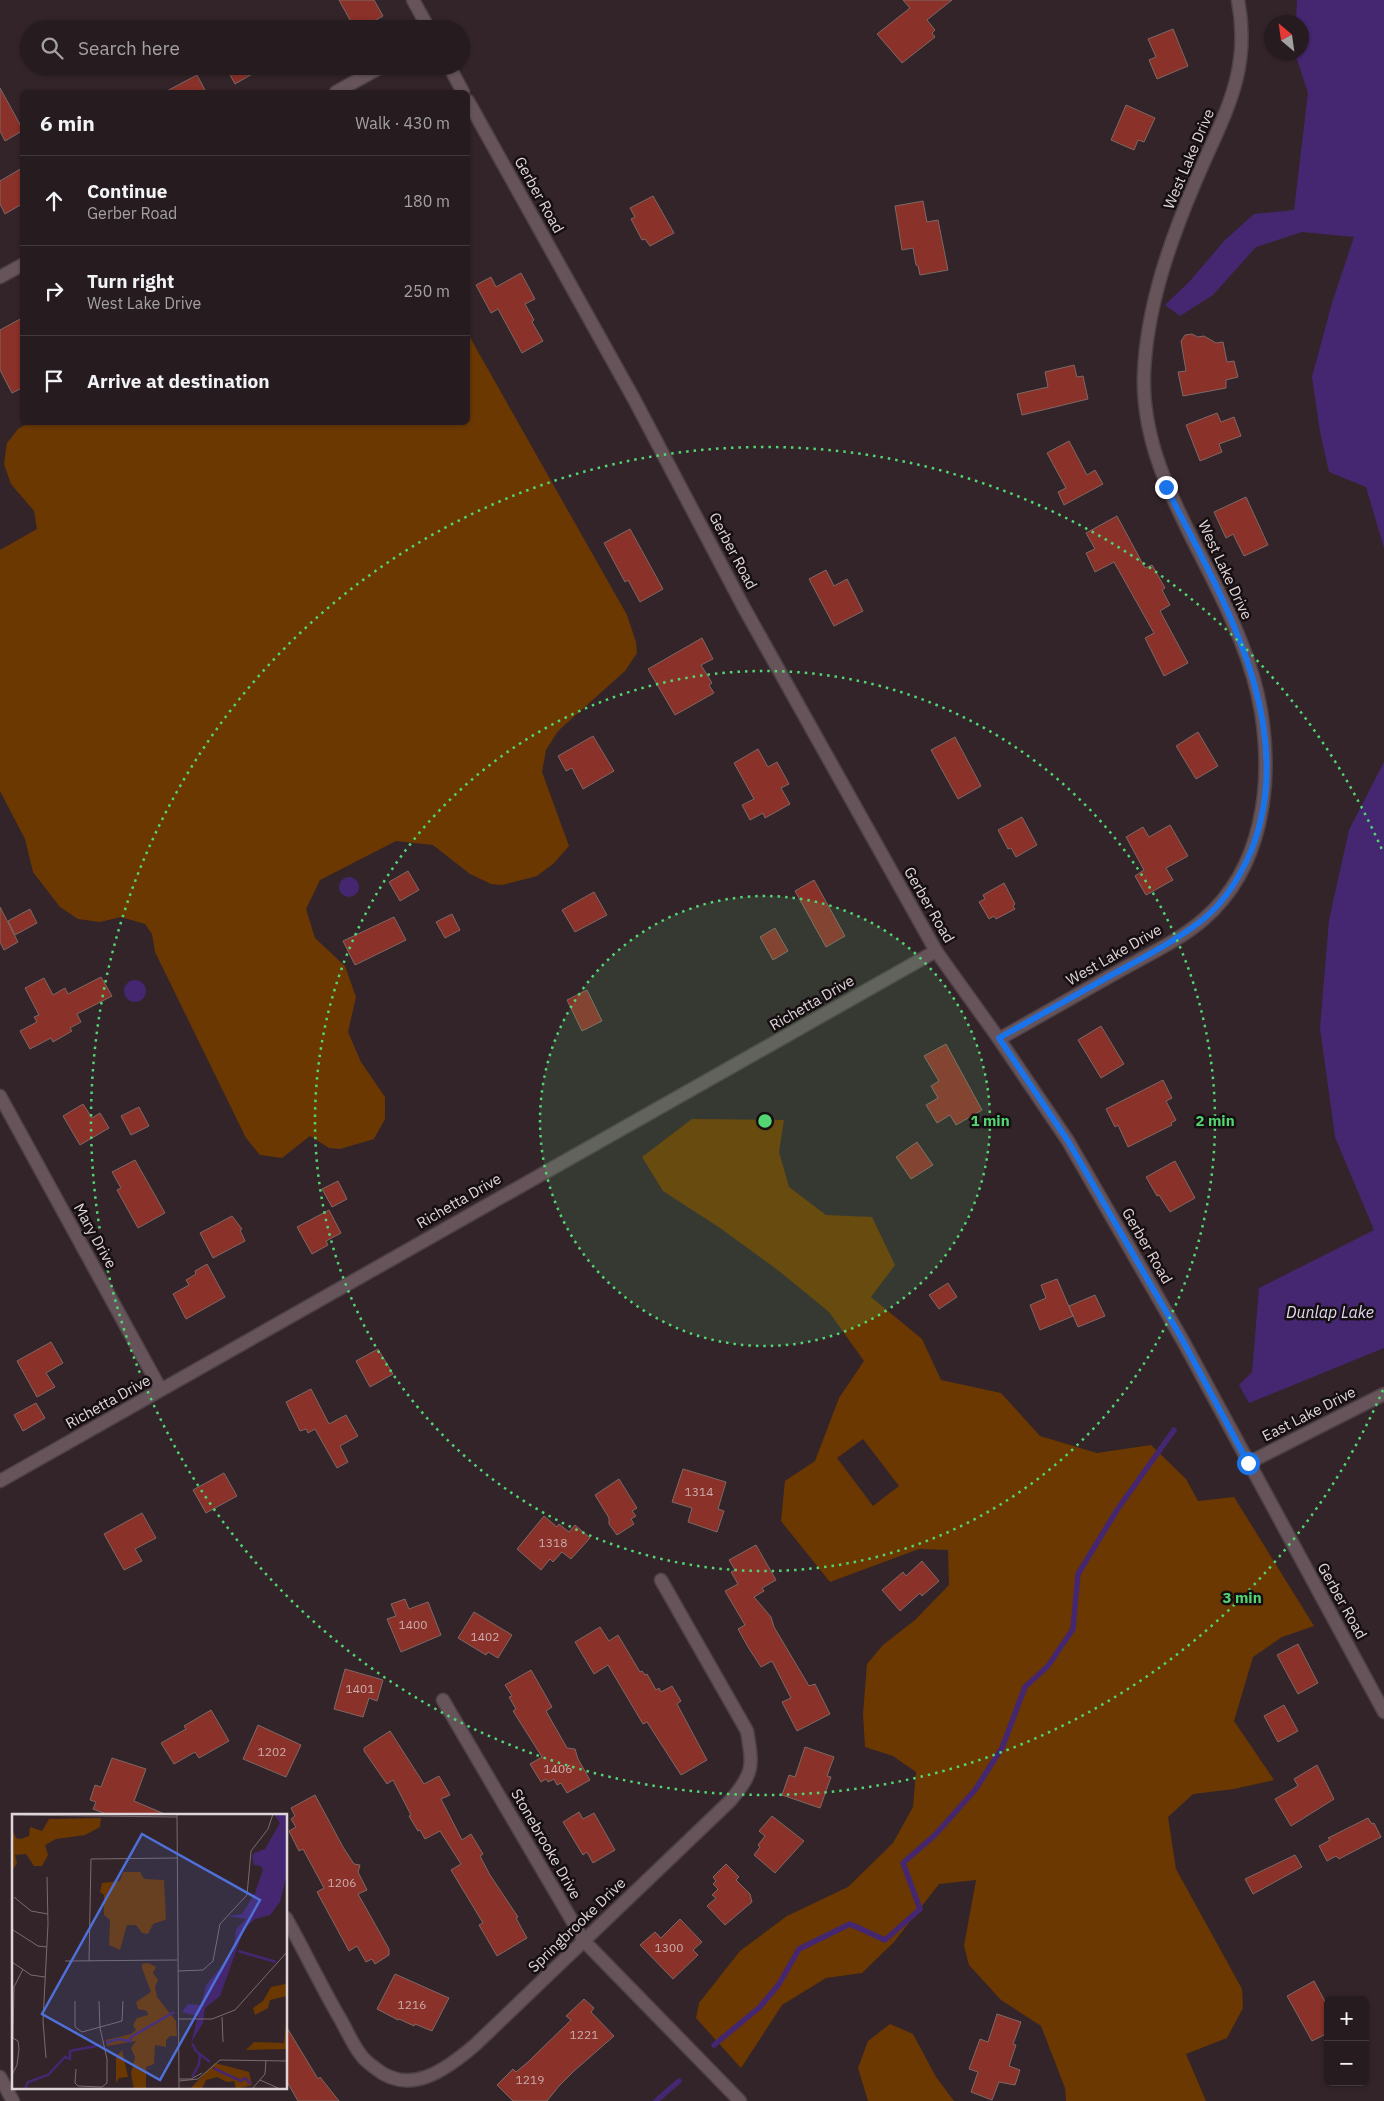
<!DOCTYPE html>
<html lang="en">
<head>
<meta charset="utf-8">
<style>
	body { margin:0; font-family:"IBM Plex Sans",sans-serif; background:#2e2428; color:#f1f3f6 }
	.controls { position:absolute; right:15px; bottom:15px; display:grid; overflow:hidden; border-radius:8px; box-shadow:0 1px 4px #0004 }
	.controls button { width:45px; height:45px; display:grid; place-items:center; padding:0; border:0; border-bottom:1px solid #42393d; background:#261b1f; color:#f1f3f6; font:25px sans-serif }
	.compass { position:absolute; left:1264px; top:15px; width:45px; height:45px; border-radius:50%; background:#261b1f; box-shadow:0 1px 4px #0004; rotate:331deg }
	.stop { position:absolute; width:15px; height:15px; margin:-11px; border:4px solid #1a73e8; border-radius:50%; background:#fff }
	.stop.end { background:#1a73e8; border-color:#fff; box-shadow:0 1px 5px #0008 }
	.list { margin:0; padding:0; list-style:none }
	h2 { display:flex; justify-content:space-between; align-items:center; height:65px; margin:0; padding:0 20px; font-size:21px }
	h2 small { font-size:16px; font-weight:400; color:#a4a1a4 }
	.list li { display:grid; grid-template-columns:32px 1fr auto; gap:15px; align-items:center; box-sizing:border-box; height:90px; padding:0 20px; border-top:1px solid #42393d }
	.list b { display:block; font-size:19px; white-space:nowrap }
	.list p { margin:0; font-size:16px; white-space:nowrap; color:#a4a1a4 }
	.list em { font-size:16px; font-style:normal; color:#a4a1a4 }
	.icon { flex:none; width:28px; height:28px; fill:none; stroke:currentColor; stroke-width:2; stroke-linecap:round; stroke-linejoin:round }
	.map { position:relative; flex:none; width:1384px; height:2101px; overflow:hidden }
	.search { position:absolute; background:#261b1f; box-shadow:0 1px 4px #0004; left:20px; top:20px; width:450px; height:55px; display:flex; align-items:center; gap:12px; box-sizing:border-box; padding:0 18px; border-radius:28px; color:#a4a1a4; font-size:19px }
	.panel { position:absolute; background:#261b1f; box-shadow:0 1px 4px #0004; left:20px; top:90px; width:450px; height:335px; border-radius:8px }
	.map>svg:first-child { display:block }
</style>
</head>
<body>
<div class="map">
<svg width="1384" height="2101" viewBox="0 0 1384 2101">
	<rect width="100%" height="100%" fill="#332429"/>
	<path fill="#6b3802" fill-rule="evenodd" d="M468,334L627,615L636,642L637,653L625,671L558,731L546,750L542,772L569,846L554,863L537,876L502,885L491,884L470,874L433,845L396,841L320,880L306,909L315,938L345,966L356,997L348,1032L361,1062L385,1097V1119L374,1139L340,1149L329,1148L310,1136L282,1158L260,1155L246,1138L155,952L152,934L145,924L121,917L100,922L78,919L60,907L33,872L25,839L0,791V550L37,529L34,511L11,484L4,464L7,443L18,429L31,422H468Z
		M692,1119L784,1120L779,1152L789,1187L826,1215L872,1217L895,1265L871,1297L922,1339L941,1380L1001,1393L1040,1436L1097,1453L1151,1445L1186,1479L1198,1501L1234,1497L1314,1626L1282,1637L1253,1657L1234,1721L1274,1780L1234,1789L1193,1794L1168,1817L1176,1869L1242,1989L1243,2008L1227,2038L1186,2054L1206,2101H1066L1065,2088L1041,2026L1001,2000L969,1965L964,1946L976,1880L939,1884L894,1942L862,1973L826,1978L782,2005L741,2068L696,2018L699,2003L740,1951L787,1916L848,1887L893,1843L913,1807L916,1772L893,1756L865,1747L863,1714L867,1664L883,1645L915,1620L949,1585L948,1550L919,1549L830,1582L781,1521L785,1481L815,1461L839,1398L864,1361L829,1312L779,1271L720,1228L663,1191L642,1157ZM863,1439L899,1486L873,1506L837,1458Z
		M890,2024L913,2034L936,2077L954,2101H868L858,2068L868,2041Z"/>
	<path fill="#452771" d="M1297,0H1384V548L1366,487L1329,472L1320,432L1312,377L1332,303L1354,237L1302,232L1256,247L1213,295L1180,316L1165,305L1189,282L1225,240L1254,214L1294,210L1308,93L1295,53L1302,52V22H1296Z
		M1384,762V1348L1249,1403L1239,1385L1252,1372L1259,1288L1374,1230L1335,1137L1320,1028L1329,920L1349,830Z
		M339 887a10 10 0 1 1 20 0a10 10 0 1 1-20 0Z
		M124 991a11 11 0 1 1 22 0a11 11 0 1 1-22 0Z"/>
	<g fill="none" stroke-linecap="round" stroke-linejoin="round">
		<path stroke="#452771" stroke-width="5.5" d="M714,2045L760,2007L779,1984L799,1949L850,1924L885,1940L920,1909L903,1863L935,1835L975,1790L1002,1748L1025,1687L1048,1666L1073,1629L1078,1574L1117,1510L1174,1430
			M656,2101L679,2081"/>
	</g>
	<path fill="#8a3129" stroke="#7c6966" d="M339,0H374L383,16L360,29H355Z
		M903,0H952L927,20L935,30L932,33L935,37L902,63L877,34L910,8Z
		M1173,29L1188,66L1157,79L1149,60L1156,57L1148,39Z
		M225,66H266L235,84Z
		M197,75L206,92H165Z
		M0,88L22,128V131L5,141L0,131Z
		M1126,105L1155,118L1144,142L1138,140L1134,150L1111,140Z
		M22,168V204L5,214L0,204V181Z
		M653,196L674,233L650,246L645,239L642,240L631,219L635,217L630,208Z
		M923,201L927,222L938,220L948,270L920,275L918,266L916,265L913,248L902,250L895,206Z
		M521,273L535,299L525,304L534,320L532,322L543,341L522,353L498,309L491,313L476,285L491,277L496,287Z
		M22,318V388L12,393L0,370V330Z
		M1192,334L1198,337L1204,336L1216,343L1223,342L1227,362L1234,361L1238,377L1226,380V388L1183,396L1178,372L1186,371L1181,341L1185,335Z
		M1074,365L1077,377L1083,376L1088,399L1022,415L1017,394L1048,387L1045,372Z
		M1217,413L1221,422L1234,417L1241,436L1219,444L1222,452L1200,461L1186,425Z
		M1069,441L1087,475L1095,470L1103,484L1064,505L1058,492L1066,488L1047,453Z
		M1246,497L1268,545L1244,556L1233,534L1226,538L1214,512Z
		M1117,516L1145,568L1152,565L1165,588L1162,590L1170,605L1160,611L1188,663L1164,676L1145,638L1154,633L1114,562L1095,572L1086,553L1095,549L1086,533Z
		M630,529L663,589L640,602L628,580L625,582L604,543Z
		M826,570L834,586L847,579L863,611L834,626L809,579Z
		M702,638L713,659L701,665L712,683L709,685L714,693L675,715L648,669Z
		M1198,732L1218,766L1196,779L1176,746Z
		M593,736L614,771L583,789L572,768L566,771L558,756Z
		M955,737L981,786L958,799L931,750Z
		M758,749L768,767L777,762L789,784L781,788L790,804L765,818L763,813L750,820L742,805L754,799L734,763Z
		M1022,817L1037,845L1016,857L1011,848L1008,849L998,830Z
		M1170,825L1188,856L1166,868L1173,880L1146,895L1135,876L1144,870L1126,837L1143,827L1149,837Z
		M408,871L419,890L400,901L389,882Z
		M814,880L845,936L826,947L795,891Z
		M1004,883L1015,904L1013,906L1015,909L996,919L994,916L989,919L979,902L985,899L983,895Z
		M594,892L607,915L575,932L562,910Z
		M0,907L18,942L4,950L0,942Z
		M30,909L37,923L15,935L8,921Z
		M452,914L460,930L445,938L436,922Z
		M394,917L406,940L355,965L343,941Z
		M775,928L788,951L773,960L760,937Z
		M101,977L112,996L77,1014L81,1022L70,1028L72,1031L53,1042L51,1038L30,1049L20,1031L37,1022L34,1017L39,1015L25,988L44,978L53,995L65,988L68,994Z
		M587,990L602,1021L582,1031L567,1000Z
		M1101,1026L1124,1064L1101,1078L1078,1040Z
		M946,1044L982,1110L956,1125L950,1115L937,1123L926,1105L938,1098L931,1086L939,1081L924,1056Z
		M1163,1080L1172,1098L1166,1101L1176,1120L1171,1123L1172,1125L1128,1147L1118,1125L1115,1127L1106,1109Z
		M83,1104L92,1118L100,1113L109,1128L80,1145L63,1116Z
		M139,1107L149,1126L131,1135L121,1116Z
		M917,1142L933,1165L911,1179L896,1157Z
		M135,1160L165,1213L138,1228L117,1190L121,1188L112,1172Z
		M1175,1161L1195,1198L1170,1212L1159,1195L1157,1196L1146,1177Z
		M338,1181L347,1199L332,1207L322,1189Z
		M329,1210L341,1233L326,1241L328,1245L312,1254L297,1227Z
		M232,1216L242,1229L240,1230L245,1241L213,1258L200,1233Z
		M207,1264L225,1297L186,1319L173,1294L189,1285L186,1280L196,1274L195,1271Z
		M1057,1279L1073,1316L1040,1330L1030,1305L1046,1298L1041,1285Z
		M948,1283L957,1297L939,1309L929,1295Z
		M1095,1295L1105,1316L1078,1327L1069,1306Z
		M51,1342L63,1363L46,1373L55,1387L37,1397L17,1361Z
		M378,1349L393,1374L370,1387L356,1361Z
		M311,1389L329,1424L346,1415L358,1436L340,1446L348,1462L337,1468L315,1429L308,1433L306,1429L300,1431L286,1402Z
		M36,1403L45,1418L23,1431L14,1415Z
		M683,1469L726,1482L718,1509L724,1511L717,1532L688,1522L692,1508L672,1502Z
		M224,1473L237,1496L206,1513L193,1490Z
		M619,1479L637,1508L632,1511L636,1516L631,1519L634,1524L617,1535L609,1524V1518L595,1495Z
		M142,1513L156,1538L135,1549L142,1561L124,1570L104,1534Z
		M544,1516L557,1527L559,1524L569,1532L575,1525L590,1538L571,1559L562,1552L553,1562L550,1559L541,1570L517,1549Z
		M756,1545L776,1580L762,1588L764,1591L754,1597L771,1617L774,1627L809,1686L815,1684L830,1714L797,1731L782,1702L791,1698L772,1661L761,1667L748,1647L738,1629L745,1625L725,1591L738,1584L731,1572L735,1570L729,1560Z
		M922,1561L939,1581L922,1596L920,1593L900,1611L882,1590L903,1572L906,1576Z
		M405,1599L409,1609L428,1602L441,1635L401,1652L387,1619L396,1616L391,1604Z
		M474,1612L512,1635L498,1658L488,1652L486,1655L458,1638Z
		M600,1627L609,1641L618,1635L640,1672L642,1671L645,1675L647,1674L656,1690L659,1688L661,1692L672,1686L681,1701L677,1704L707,1760L681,1775L647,1722L643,1724L608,1665L594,1674L575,1642Z
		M1298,1644L1318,1683L1298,1694L1277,1655Z
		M345,1669L383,1680L377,1701L369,1698L363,1717L334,1709Z
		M531,1670L552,1707L546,1711L567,1748L575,1749L578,1759L590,1780L567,1793L561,1783L557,1785L554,1779L548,1782L546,1779L541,1782L530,1764L542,1757L513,1711L516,1709L509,1697L512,1696L505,1685Z
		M1284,1705L1298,1731L1278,1742L1264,1716Z
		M211,1710L229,1741L199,1758L195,1752L174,1764L161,1743L186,1729L184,1726Z
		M258,1725L301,1745L286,1777L243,1759Z
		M390,1731L424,1784L439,1776L450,1795L441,1799L462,1840L471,1834L483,1854L480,1856L490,1875L518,1917L516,1918L527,1938L497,1956L479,1925L483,1923L451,1870L461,1864L440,1831L425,1839L420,1830L418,1831L409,1816L411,1815L393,1780L387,1784L364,1751V1748Z
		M805,1747L834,1757L827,1776L831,1777L820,1808L782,1795L789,1775L795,1777Z
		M112,1758L146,1769L134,1801L167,1815H109L93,1809L96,1802L90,1800L95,1785L101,1787Z
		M1317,1765L1334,1799L1291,1826L1275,1799L1298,1786L1294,1779Z
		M315,1795L343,1847L354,1864L360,1865L358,1872L367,1890L358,1894L389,1949V1955L375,1964L372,1959L366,1962L357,1946L349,1951L317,1892L324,1888L303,1849L299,1851L289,1831L296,1827L291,1819L295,1816L291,1808Z
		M579,1812L583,1819L594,1813L615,1850L593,1863L587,1852L583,1855L563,1822Z
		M772,1816L804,1841L775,1873L754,1855L760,1847L758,1845L765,1836L759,1831Z
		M1368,1818L1372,1824L1374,1823L1381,1837L1339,1859L1336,1856L1327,1861L1319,1846L1330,1840L1328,1838Z
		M1295,1855L1302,1867L1253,1894L1245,1879Z
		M726,1864L739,1877L736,1880L750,1894L752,1902L725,1925L707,1906L716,1898L712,1895L718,1889L713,1884L716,1881L713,1877Z
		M680,1919L702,1942L693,1950L698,1955L673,1979L640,1945L655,1932L661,1938Z
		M395,1974L449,1998L432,2031L415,2024L414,2026L399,2019L398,2020L377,2009Z
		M1314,1981L1328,2007V2033L1312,2041L1287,1996Z
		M584,1999L594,2008L591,2012L614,2036L574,2071L559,2086L547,2101H513L497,2085L513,2069L516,2072L528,2062L571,2020L566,2016Z
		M997,2014L1021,2022L1013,2044L1016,2045L1009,2066L1020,2070L1015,2085L999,2082L992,2100L971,2092L978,2072L969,2069L980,2039L988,2042Z
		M286,2026L318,2079L320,2077L339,2101H298L286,2080Z"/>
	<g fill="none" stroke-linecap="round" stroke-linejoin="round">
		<defs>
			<path id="street" d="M336,92L383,66
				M0,277L22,265
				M999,1039C1039,1016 1080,993 1121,970C1149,954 1180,940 1204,919C1263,868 1273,784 1261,711C1253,663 1231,616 1210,574C1178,510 1141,447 1144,373C1147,306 1170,241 1196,180C1223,116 1252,73 1238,0
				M0,1096L161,1390
				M1248,1463L1384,1394
				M0,1481L936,951
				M443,1700L584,1941L740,2101
				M286,1918C304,1950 320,1984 338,2015C346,2028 352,2044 361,2055C364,2060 370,2064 375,2068C410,2097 447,2069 475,2045L730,1801C754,1773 753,1766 747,1731L661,1580
				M0,2077L13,2101"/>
			<path id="secondary" d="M413,0L429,29
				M449,66L463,92
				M468,101L634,399L743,606L936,951L999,1039L1068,1141L1183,1341L1384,1712"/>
		</defs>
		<use href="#street" stroke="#4e4145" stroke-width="15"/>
		<use href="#secondary" stroke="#4e4145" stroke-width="15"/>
		<use href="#street" stroke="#66545a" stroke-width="12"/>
		<use href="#secondary" stroke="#66545a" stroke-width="12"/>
	</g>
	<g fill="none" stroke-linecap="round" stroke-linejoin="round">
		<path stroke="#1a73e8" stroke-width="6" d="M1166,487C1221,596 1301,726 1251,851C1240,877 1224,903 1201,921C1175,941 1146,956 1117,972C1078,994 1038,1016 999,1038L1068,1141L1183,1341L1248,1463"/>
	</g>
	<circle cx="765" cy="1121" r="225" fill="#53d672" fill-opacity=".12"/>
	<g fill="none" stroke="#53d672" stroke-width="2.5" stroke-dasharray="2.5 5">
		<circle cx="765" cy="1121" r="225"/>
		<circle cx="765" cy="1121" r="450"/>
		<path d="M1383 1390A674 674 0 1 1 1383 852"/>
	</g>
	<g text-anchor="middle" stroke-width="5" stroke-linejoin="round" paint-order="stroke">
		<g font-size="12" fill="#caadad">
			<text x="699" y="1496">1314</text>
			<text x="553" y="1547">1318</text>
			<text x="413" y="1629">1400</text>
			<text x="485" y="1641">1402</text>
			<text x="360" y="1693">1401</text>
			<text x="272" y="1756">1202</text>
			<text x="558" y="1773">1406</text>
			<text x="342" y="1887">1206</text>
			<text x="669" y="1952">1300</text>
			<text x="412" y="2009">1216</text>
			<text x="584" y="2039">1221</text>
			<text x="530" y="2084">1219</text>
		</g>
		<g font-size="15" fill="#e0d6d9" stroke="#160f12">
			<text transform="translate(1189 159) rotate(-67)" y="5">West Lake Drive</text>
			<text transform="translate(539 195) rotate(61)" y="5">Gerber Road</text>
			<text transform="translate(733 551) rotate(62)" y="5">Gerber Road</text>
			<text transform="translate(1225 570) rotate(65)" y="5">West Lake Drive</text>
			<text transform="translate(929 905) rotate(60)" y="5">Gerber Road</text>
			<text transform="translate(1114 955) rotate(-30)" y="5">West Lake Drive</text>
			<text transform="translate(812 1003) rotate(-30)" y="5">Richetta Drive</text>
			<text transform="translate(459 1201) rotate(-30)" y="5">Richetta Drive</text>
			<text transform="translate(95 1236) rotate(61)" y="5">Mary Drive</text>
			<text transform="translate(1147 1246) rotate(60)" y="5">Gerber Road</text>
			<text transform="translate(108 1402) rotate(-29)" y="5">Richetta Drive</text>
			<text transform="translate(1309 1414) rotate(-27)" y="5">East Lake Drive</text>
			<text transform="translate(1342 1601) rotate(61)" y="5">Gerber Road</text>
			<text transform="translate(546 1844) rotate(60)" y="5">Stonebrooke Drive</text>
			<text transform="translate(577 1925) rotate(-44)" y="5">Springbrooke Drive</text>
		</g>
		<g font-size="16" font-style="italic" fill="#e0daf0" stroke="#160f12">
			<text x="1330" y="1318">Dunlap Lake</text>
		</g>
	</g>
	<g transform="translate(12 1814)">
		<rect width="275" height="275" fill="#332429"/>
		<path d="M89,4L88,13L73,21L44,25L33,31L36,41L30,52H22L14,40L3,41L5,49L0,57V16L4,24L9,25L17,22L18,13L30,17L37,5ZM111,58H128L132,65L152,66L154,103L153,106L141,110L136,120L130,119L124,111H115L108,136L97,131L98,106L92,101V81L88,78L90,69L108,67ZM136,149L144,153L141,159L146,166L143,173L145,183L164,207L165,222H158L154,226V233L143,231L142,250L134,253V274L122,275L119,260L123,243L119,234L124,227L95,232L94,226L119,220L124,216L121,211L125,204L136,201L135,197L126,195L124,188L139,178L130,154V150ZM275,167V182L258,186L256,194L243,201L241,194L251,187L259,173L273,170ZM275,199V235L234,236L242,228L272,229ZM110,236L116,263L107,264L104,269V243ZM203,249L237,258L240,271L224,275L222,267L215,268L205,263L194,266L190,275H178Z" fill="#6b3802"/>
		<path d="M262,0H275V60L268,88L258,101L243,105L232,115L208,182L193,194L191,209L179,229L186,202L170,198L176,190L189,191L194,171L221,139L224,115L234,105L215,102L230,100L243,79L251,56L249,52L242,51L240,44L242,39L253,35L268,9Z" fill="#452771"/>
		<path fill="none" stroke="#452771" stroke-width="2.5" d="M226,137L264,148M94,229L106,225L118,227L119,223L162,198M180,229L184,237L198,248M201,254L229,267L233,264L239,270M180,263L187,250L188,241M13,275L16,268L36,261L53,243L58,245V237L89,231"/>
		<path fill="none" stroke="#786b6f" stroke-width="1" d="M165,0L167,275M0,1L165,3M2,83L19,97L36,100M1,116L26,132L35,133M53,147L165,146M77,147L79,45L165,44M0,148L19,161L33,163M166,157L191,156L201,147L208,110L235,81L239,37L256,15L261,0M63,187V213L70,218L110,207L111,187M210,203L211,228M167,205H200L223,196L275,138M34,244L31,207L36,110L35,63M64,255L63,269L66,272L90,273L95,269V245L88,214L87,187M0,261L5,251L7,235L6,227L1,224L2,173L11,155M167,265H179L190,259M248,266L266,274M167,267L186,265L208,246L275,247M240,275L253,260L254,246"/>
		<path fill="#4e70d8" fill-opacity="0.15" stroke="#4e70d8" stroke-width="2.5" d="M130,20L248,86L148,266L30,200Z"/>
		<rect width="275" height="275" fill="none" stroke="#e0d6d9" stroke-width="2.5"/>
	</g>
	<circle cx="765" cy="1121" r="8" fill="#53d672" stroke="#160f12" stroke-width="2.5"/>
	<g font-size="15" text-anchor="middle" font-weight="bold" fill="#53d672" stroke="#160f12" stroke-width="5" stroke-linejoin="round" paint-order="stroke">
		<text x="990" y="1126">1 min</text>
		<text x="1215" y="1126">2 min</text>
		<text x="1242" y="1603">3 min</text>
	</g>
</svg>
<div class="controls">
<button>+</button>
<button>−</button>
</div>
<svg class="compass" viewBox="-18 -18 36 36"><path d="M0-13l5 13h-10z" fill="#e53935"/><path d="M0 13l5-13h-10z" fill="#a4a1a4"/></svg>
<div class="stop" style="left:1248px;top:1463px"></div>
<div class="stop end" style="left:1166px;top:487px"></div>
<div class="search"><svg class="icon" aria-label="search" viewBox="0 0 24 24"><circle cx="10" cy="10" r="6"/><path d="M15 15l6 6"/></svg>Search here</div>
<section class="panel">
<h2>6 min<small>Walk · 430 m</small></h2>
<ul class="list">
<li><svg class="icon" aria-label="ahead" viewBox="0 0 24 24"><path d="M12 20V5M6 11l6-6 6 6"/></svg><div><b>Continue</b><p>Gerber Road</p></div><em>180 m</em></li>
<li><svg class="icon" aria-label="right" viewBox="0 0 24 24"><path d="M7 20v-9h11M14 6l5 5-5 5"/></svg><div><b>Turn right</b><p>West Lake Drive</p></div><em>250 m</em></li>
<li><svg class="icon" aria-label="arrive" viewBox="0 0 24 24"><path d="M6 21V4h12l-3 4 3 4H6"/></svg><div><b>Arrive at destination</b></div></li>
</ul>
</section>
</div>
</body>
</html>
